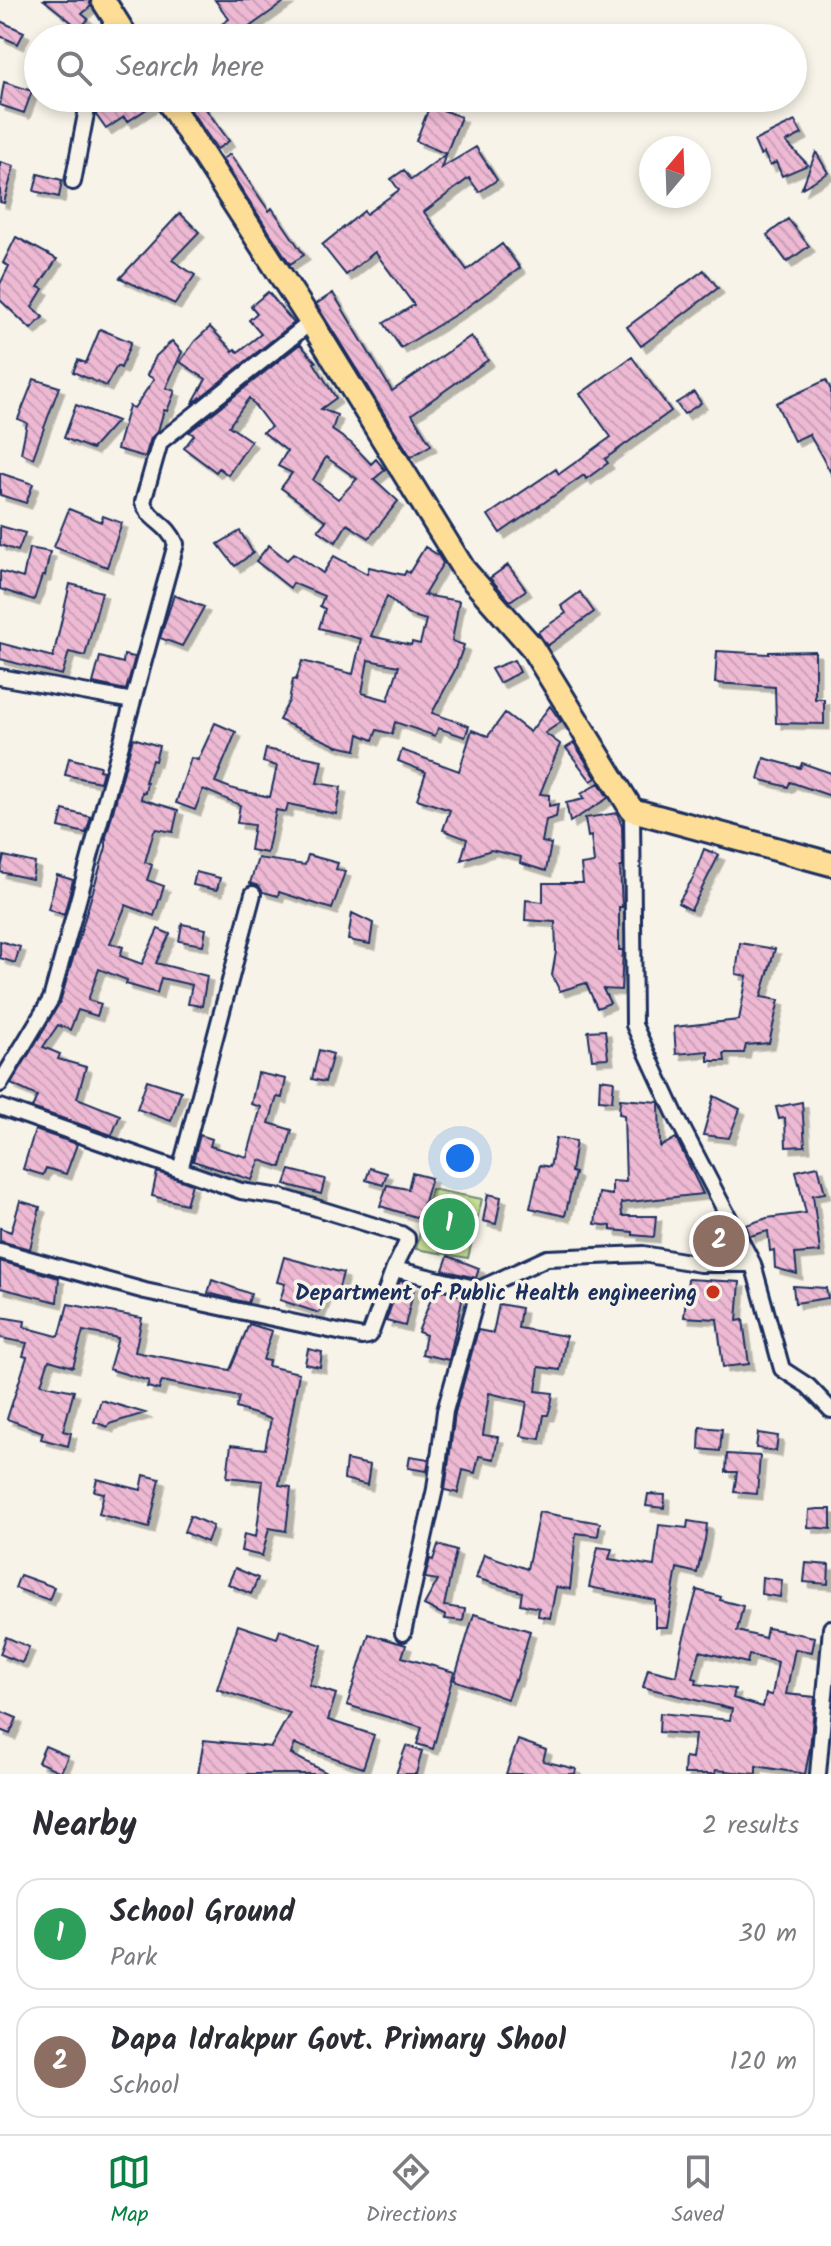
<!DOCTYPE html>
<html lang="en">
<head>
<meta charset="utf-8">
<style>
	body { margin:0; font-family:Kalam,sans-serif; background:#f7f7f7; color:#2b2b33 }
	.compass { position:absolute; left:639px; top:136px; width:72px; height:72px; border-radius:50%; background:#fff; box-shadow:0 4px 12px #0003; rotate:19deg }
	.you { position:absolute; left:460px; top:1158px; width:28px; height:28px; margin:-20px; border:6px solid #fff; border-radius:50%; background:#1a73e8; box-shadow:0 0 0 12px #1a73e833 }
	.badge { display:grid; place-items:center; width:52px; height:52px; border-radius:50%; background:#0b8043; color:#fff; font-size:26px; font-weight:700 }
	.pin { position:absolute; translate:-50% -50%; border:4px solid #fff; box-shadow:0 2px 8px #0006 }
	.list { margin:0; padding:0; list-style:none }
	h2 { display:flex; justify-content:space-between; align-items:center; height:104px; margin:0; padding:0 32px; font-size:34px }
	h2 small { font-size:26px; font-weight:400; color:#7c7c81 }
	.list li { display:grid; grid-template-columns:52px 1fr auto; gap:24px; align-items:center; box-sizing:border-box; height:112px; margin:0 16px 16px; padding:0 16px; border:2px solid #e1e1e2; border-radius:24px }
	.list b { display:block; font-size:30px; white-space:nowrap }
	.list p { margin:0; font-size:26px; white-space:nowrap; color:#7c7c81 }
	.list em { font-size:26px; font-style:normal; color:#7c7c81 }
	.icon { flex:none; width:44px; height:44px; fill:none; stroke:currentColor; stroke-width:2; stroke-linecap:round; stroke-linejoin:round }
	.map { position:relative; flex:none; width:831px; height:1774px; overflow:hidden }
	.search { position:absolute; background:#fff; box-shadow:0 4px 12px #0003; left:24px; right:24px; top:24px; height:88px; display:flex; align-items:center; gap:20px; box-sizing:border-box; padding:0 28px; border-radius:44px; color:#7c7c81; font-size:30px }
	.sheet { height:360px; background:#fff }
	nav { display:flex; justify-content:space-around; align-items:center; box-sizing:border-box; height:112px; border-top:2px solid #e1e1e2; background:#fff; font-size:22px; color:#7c7c81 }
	nav a { display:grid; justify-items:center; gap:4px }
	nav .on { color:#0b8043 }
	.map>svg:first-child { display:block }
</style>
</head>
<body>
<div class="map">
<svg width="831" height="1774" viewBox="0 0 831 1774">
	<defs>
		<pattern id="building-back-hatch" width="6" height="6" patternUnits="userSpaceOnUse" patternTransform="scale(2)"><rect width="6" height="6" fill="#eeb9d3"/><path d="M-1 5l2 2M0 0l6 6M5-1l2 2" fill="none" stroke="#cc9fb8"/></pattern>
		<filter id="shadow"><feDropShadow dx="5.5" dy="5.5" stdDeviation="0" flood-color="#0004"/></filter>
	</defs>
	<rect width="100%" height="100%" fill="#f7f3e8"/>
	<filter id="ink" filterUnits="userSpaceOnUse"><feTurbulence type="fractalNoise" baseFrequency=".0125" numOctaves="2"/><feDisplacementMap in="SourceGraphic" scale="16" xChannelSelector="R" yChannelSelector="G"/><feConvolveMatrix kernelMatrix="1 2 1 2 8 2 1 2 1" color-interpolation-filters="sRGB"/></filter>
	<g filter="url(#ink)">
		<path fill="#c7e298" stroke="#71887b" stroke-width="2" d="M431,1189L482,1199L468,1258L416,1249Z"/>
		<path fill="url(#building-back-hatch)" stroke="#1b2f5e" stroke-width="2" fill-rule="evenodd" filter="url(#shadow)" d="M44,0H89L91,6L82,14L88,19L80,29Z
			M215,0H287L234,38H202L229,19Z
			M0,21L24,32L18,44L0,36Z
			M4,82L32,91L24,113L0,105Z
			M103,98H116L124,110L145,98H152L154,104L127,122L124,117L106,129L96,115L99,101Z
			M198,98L229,141L217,149L188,106Z
			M430,105L461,117L446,154L416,141Z
			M795,121L802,134L786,142L808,165L782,176L776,162L770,166L764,153L760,155L754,141Z
			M476,147L497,180L479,192L469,178L424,212L467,270L502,244L520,268L463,310L401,348L384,323L414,305L375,252L346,275L322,245L364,211L366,214L399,190L391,179L404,170L411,180L446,154L441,168Z
			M816,152L828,173L802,188Z
			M230,154L269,211L272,208L304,255L290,264L222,159Z
			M0,162L14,166L4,203L0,202Z
			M38,174L62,180L59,197L34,191Z
			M180,213L199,232L172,260L195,275L175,304L120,278Z
			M788,219L809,246L787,262L767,235Z
			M16,237L57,259L38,287L43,289L32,307L43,317L31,329L0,300V284L9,266L3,263Z
			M704,270L718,288L641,346L627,327Z
			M268,292L294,323L192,404L206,379L180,362L195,341L210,327L233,351L235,349L238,352L261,334L249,320L257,313L251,306Z
			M333,293L392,391L471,336L488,360L412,414L431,445L411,457L316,304Z
			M100,329L131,342L121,368L117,366L106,386L73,372L78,360L86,363Z
			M172,341L182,352L166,388L175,391L167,411L164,410L158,431L151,438L145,457L117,449L129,406L134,408L154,379L147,375L156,356Z
			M300,344L316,362L314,363L336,398L321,409L337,415L332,430L351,443L371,464L376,459L385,470L374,479L398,501L369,538L347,524L336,542L318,530L326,521L281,488L292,473L278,466L287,451L263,432L271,427L249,398L229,426L251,441L228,475L219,468L216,472L184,448L194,435L189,432ZM326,457L357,479L338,499L313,480Z
			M632,357L671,411L605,459L608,463L586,479L584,475L500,533L488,515L556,469L559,474L611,437L580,394Z
			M34,379L59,387L33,458L21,453L27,423L18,419Z
			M826,380L831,390V473L809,434L794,441L776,403Z
			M694,392L701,403L684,414L676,403Z
			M76,405L117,421L92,449L64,438Z
			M0,473L33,484L26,503L0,495Z
			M69,509L101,522L103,516L122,523L107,567L54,547Z
			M0,526L25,533L18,551L0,545Z
			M240,531L253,553L235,566L218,544Z
			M269,545L287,560L294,553L323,573L334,556L367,574L369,567L404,575L406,571L409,573L425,547L438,555L443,563L424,595L459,601L452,641L464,645L455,670L432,713L469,726L465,737L438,728L435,736L395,722L392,734L377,730L373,740L359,734L356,750L337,746L279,720L289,701L293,679L296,680L302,661L353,674L361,639L319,628L325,609L320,606L324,596L293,583L290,588L256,561ZM387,596L407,614L426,620L420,644L412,642L411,645L371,636ZM368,660L399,666L388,700L362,693Z
			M29,548L50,552L45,576H42L34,600L0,589V571L23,578Z
			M508,565L526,590L510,601L490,578Z
			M70,584L102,592L85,656L69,652L62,675L0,659V643L53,657Z
			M580,592L594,612L547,646L538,632L566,613L561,606Z
			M174,595L204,607L182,646L160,638Z
			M717,651L769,654V652L815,651V699H824V724L776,723L775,687L715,683Z
			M124,655L135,657L126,690L93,683L100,657L123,663Z
			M514,660L520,672L499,683L491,669Z
			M550,706L561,722L545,733L560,744L540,794L549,795V806L558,804L556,817L546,820L542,842L551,844L546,871L520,863L521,857L491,850L461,860L467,839L443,830L450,810L417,799L426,772L398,761L402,750L459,771L472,730L488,736L505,713L530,732Z
			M215,723L236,732L215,782L233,789L270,797L277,766L263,762L266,749L322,760L317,783L341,787L336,814L288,804L286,812L276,810L267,853L250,850L254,825L237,823L240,805L203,789L195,810L176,803L191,758L198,760Z
			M133,738L159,746L155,761L152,760L145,782H147L145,793L142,792L141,799L178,810L173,832L157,829L154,831L145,862L152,865L147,880L164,886L154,916L126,905L110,943L123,947L120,956L142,964L158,929L170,934L156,963L207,976L202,1006L188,1004L192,985L161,978L157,993L126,984L127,980L99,969L88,1000L101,1004L97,1016L78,1010L70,1030L58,1025L43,1047L60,1054L58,1059L86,1067L77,1098L120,1115L112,1135L32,1108L37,1096L11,1084L60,1002L106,847V837Z
			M574,743L596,778L591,781L566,748Z
			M69,758L100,766L99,770L103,771L100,782L65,775Z
			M764,758L800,768L802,763L831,773V796L790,782L788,787L758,779Z
			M599,783L608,798L570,822L566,803L584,799L581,794Z
			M63,810L91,817L86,833L59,827Z
			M617,813L622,826L623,867H620L622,907H619V950H623L621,990L603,989L610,1003L597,1008L586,983L560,991L552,975L556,952L555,922L525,920L526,900L543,902V883H583L581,865L594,863L591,836L588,837L585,818Z
			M704,849L719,855L691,910L678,903L693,878Z
			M308,855L338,863L336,869L345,872L332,909L279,892L278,896L263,892L259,886L250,883L258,858L305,865Z
			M4,856L35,863L32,879L0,872Z
			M196,872L220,878L217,890L193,885Z
			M57,875L73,880L64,915L48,909Z
			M352,913L373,923L370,944L348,940Z
			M182,924L206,929L203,945L179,941Z
			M0,941L20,947L15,963L0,958Z
			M740,943L775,949L761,997L779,1000L769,1043L746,1045L744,1053H724L725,1061H708V1051L676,1054L674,1027L739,1020L747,976L736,974Z
			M605,1030L608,1058L592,1059L588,1031Z
			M319,1050L333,1054L325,1082L312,1079Z
			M258,1073L286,1079L282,1098L277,1097L269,1123L292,1130L281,1167L260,1160L252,1180L193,1161L200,1135L212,1139L210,1146L247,1157L261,1107L251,1104Z
			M600,1079L614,1081L612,1101L599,1100Z
			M147,1080L181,1091L171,1121L137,1109Z
			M714,1096L740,1109L729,1138L703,1135Z
			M620,1099L659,1102L660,1147L676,1138L703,1194L621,1203L622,1216H656L654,1237L633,1235V1232L611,1230V1226L595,1224L599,1193L612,1195V1181L626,1182L624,1115L619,1114Z
			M802,1102L805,1146L786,1147L785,1118L779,1119L776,1107Z
			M35,1130L77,1144L66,1174L46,1168L43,1175L23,1169Z
			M556,1138L576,1141L571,1172L575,1173L565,1216L530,1208L540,1165L550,1167Z
			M818,1166L825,1193L813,1195L820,1252L795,1254L797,1274L775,1268L774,1250L770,1251L768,1231L750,1236L746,1225L767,1218L806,1213L796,1171Z
			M370,1168L387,1173L383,1185L366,1180Z
			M290,1170L325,1179L321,1194L285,1184Z
			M157,1172L192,1184L186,1204L152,1196Z
			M412,1173L431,1178L419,1218L380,1206L387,1185L408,1189Z
			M488,1194L501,1197L496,1224L483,1221Z
			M20,1201L40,1207L30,1249L0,1241V1228L11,1232Z
			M704,1217H716L732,1254L718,1252Z
			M448,1256L479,1268L476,1278L443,1270Z
			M284,1257L343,1273L336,1298L326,1295L319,1313L280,1300L285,1284L277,1282Z
			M0,1261L59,1278L57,1302L0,1288Z
			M688,1279L740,1282L737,1321L743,1320L749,1364L723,1367L717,1319L684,1317Z
			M212,1280L251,1294L248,1303L208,1293Z
			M400,1281L415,1284L405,1326L386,1321Z
			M793,1286L826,1288L828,1298L795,1303Z
			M435,1289L463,1296L449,1360L422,1354L426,1335L418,1332Z
			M68,1304L142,1318L135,1352L230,1370L249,1324L272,1331L263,1360L269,1361L268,1366L299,1373L279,1485L291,1487L286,1531L269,1528L262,1556L241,1551L244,1534L256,1537L263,1481L227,1477L231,1445L265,1449L271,1419L236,1408L239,1397L162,1381L159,1390L147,1387L149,1381L109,1369L118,1338L83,1331L73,1367L49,1360L41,1384L74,1391L63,1431L71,1433L68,1446L41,1439L43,1432L7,1419L27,1357L23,1356L27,1343L0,1338V1317L25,1321L24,1327L57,1336L60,1334Z
			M499,1304L521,1308L518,1328L566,1336L560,1370L539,1367L536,1391L553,1393L551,1405L548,1415H544L540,1439L521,1436L527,1402L489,1393L483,1435L498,1437L494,1459L479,1456L475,1473L463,1470L458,1493L445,1490L455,1413L478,1330L493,1333Z
			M308,1349L322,1352L320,1367L305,1364Z
			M101,1400L145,1413L109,1424L108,1427L94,1422Z
			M700,1427L722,1429L720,1451L699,1449Z
			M758,1433L778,1436L776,1451L756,1448Z
			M727,1454L760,1456L757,1494L734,1492L737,1472H726Z
			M410,1456L429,1459L427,1471L408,1468Z
			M346,1460L370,1465L367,1485L344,1479Z
			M144,1475L160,1479L149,1528L99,1514L104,1493L94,1491L97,1479L141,1490Z
			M648,1494L665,1495L664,1508L646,1506Z
			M818,1509H831V1529L808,1527L809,1510Z
			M539,1512L600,1523L598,1536L576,1533L570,1589L556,1587L550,1618L538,1616L539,1608L520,1604L522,1592L476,1578L484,1554L527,1569Z
			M190,1516L213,1526L207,1542L184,1532Z
			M688,1521L707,1524L705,1540L697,1573L677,1568L667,1627H655V1600L589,1587L598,1547L612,1549L609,1559L654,1566L659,1525L687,1528Z
			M438,1545L456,1551L444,1606L465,1609L463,1621L445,1619L446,1616L424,1605L438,1580L425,1578L430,1559L433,1560Z
			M806,1563L829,1565L828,1584L804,1582Z
			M235,1568L258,1578L251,1594L228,1584Z
			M20,1575L54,1587L49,1600L15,1588Z
			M762,1577L782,1580L780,1597L761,1594Z
			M697,1590L721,1597L720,1600L743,1606L737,1631L765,1638L767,1628L815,1637L812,1652L795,1649L786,1694L815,1697L810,1748L805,1774L756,1766V1774L716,1770L715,1774H684L685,1757L692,1758L695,1735L659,1732L660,1713L730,1720L732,1709L643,1687L648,1669L676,1676L681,1648ZM700,1651L747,1663L749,1655L778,1662L772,1695L766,1694L763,1707L733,1698L735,1689L696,1684L697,1679L693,1678Z
			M474,1614L530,1631L516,1681L514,1680L507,1699L454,1680Z
			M238,1625L277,1638L280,1630L322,1645L309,1685L336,1694L328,1720L374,1735L363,1768L295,1744L291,1754L329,1774H198L204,1740L271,1747L290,1713L217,1689Z
			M369,1634L406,1645L402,1657L454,1672L433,1749L417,1744L422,1727L347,1705Z
			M6,1637L29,1647L22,1663L0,1654Z
			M0,1711L17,1718L10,1734L0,1730Z
			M518,1740L546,1750L543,1761L576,1769L575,1774H506Z
			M45,1746L68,1756L61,1772L38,1762Z
			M406,1746L422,1751L416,1774H396Z"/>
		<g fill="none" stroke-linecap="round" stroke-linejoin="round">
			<defs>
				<path id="minor" d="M107,38L113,16
					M73,182L89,98
					M0,677L133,701
					M632,810L634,1025L677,1118L753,1264L782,1369L808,1386L831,1410
					M0,1084L51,999L176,544C167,522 150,522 143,502L160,442L311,322
					M0,1107L241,1191L281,1197L401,1234L407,1238V1242L394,1269L479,1289L547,1258L643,1254L700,1264H753
					M180,1170L253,894
					M0,1251L145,1291L362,1337L368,1336L371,1332L394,1269
					M403,1633L435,1489L445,1411L479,1289
					M818,1774L831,1628"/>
				<path id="primary" d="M103,0L127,38
					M166,98L311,322L464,570L531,646L632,810L831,864"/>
			</defs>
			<use href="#minor" stroke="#1b2f5e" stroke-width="20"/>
			<use href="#primary" stroke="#1b2f5e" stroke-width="28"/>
			<use href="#minor" stroke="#f7f3e8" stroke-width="14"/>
			<use href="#primary" stroke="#fede96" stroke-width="22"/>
		</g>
	</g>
	<circle fill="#c8321e" stroke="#f7f3e8" stroke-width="3" cx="713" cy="1292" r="8"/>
	<g text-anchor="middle" stroke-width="7" stroke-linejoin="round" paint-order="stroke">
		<g font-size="22" font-weight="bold" fill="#1b2f5e" stroke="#f7f3e8" text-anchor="end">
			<text x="697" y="1300">Department of Public Health engineering</text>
		</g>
	</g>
</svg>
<svg class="compass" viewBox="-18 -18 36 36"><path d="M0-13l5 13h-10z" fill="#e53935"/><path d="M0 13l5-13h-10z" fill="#7c7c81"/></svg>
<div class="you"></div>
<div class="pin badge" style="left:449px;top:1224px;background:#2e9e5b">1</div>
<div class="pin badge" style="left:719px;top:1241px;background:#8d6e63">2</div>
<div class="search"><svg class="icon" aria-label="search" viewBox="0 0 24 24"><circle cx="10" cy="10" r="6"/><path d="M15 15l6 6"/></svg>Search here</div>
</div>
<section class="sheet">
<h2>Nearby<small>2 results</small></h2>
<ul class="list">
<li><span class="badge" style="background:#2e9e5b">1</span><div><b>School Ground</b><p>Park</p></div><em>30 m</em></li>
<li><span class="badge" style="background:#8d6e63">2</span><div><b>Dapa Idrakpur Govt. Primary Shool</b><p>School</p></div><em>120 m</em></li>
</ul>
</section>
<nav>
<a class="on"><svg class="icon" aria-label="map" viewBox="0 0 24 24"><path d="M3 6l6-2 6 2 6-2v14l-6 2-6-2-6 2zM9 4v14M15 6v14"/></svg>Map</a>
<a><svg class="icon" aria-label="directions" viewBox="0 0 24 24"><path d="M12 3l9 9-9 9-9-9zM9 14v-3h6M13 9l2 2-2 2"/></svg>Directions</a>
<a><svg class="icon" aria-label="saved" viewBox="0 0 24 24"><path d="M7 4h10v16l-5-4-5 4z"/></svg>Saved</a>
</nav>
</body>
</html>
